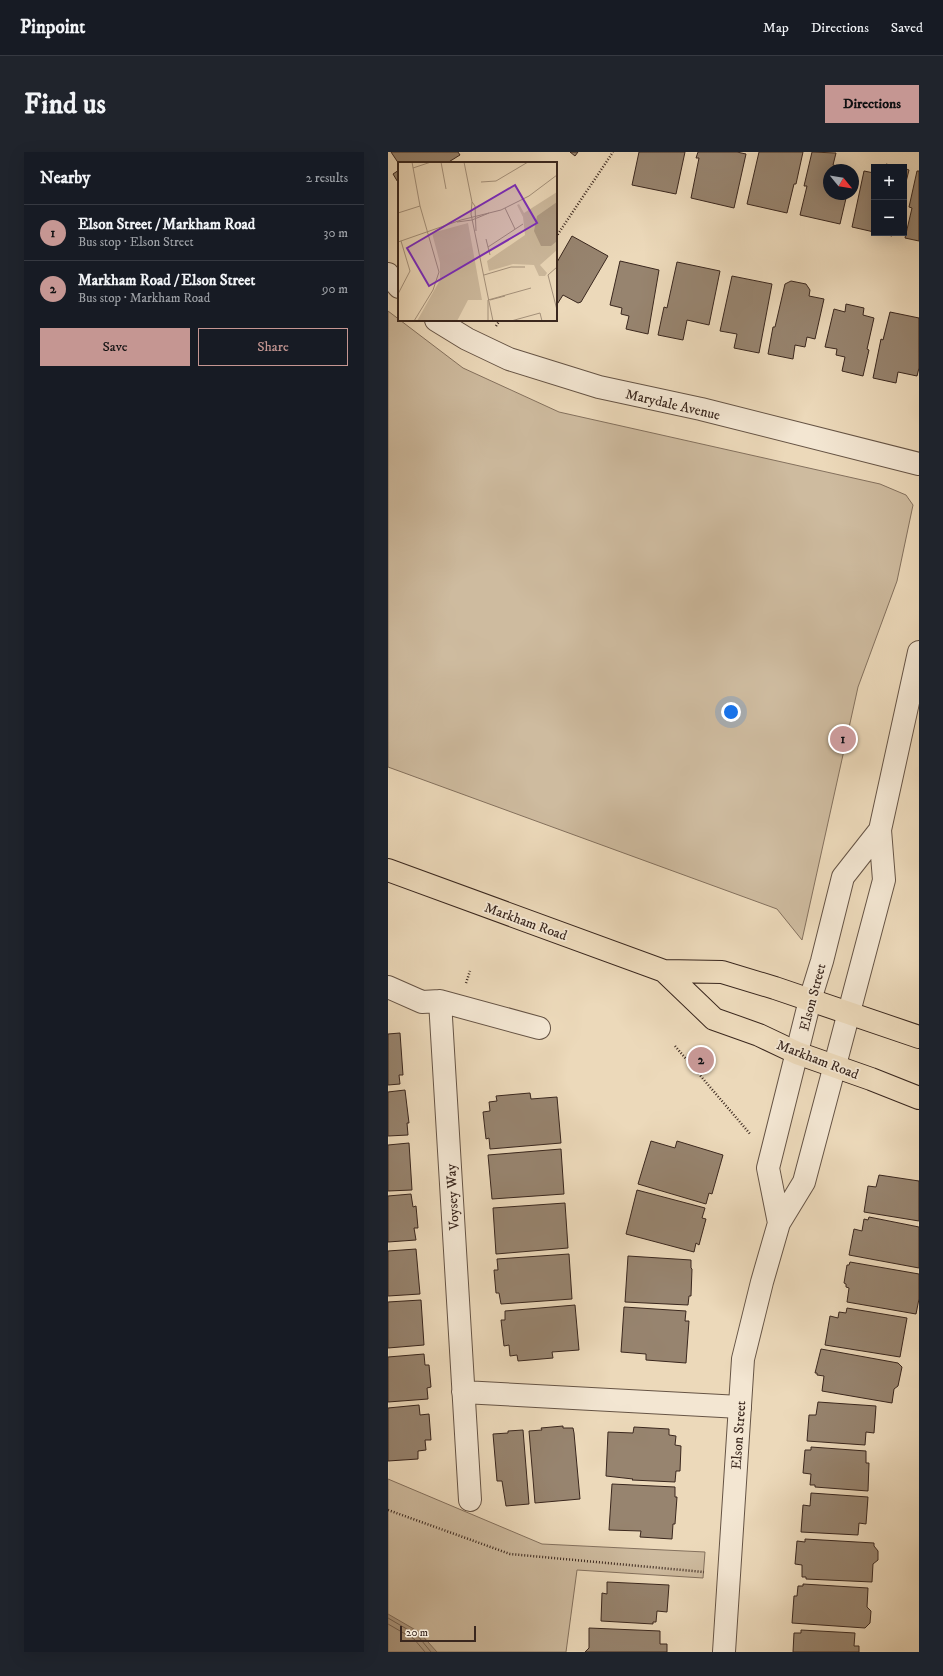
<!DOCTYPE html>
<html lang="en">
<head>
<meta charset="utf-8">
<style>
	body { margin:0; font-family:"IM FELL DW Pica",serif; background:#20242c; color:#f1f3f6 }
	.controls { position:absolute; right:12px; top:12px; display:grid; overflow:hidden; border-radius:0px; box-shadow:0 4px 16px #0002 }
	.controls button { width:36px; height:36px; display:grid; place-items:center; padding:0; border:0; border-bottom:1px solid #363941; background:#171b24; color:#f1f3f6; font:20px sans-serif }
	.compass { position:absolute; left:435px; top:12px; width:36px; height:36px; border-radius:50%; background:#171b24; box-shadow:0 4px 16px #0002; rotate:120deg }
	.scale { position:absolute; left:12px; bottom:10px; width:76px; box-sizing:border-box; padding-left:4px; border:2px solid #3a271e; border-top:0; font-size:11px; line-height:14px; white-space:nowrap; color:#3a271e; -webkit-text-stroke:3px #f3e6d2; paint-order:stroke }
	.you { position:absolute; left:343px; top:560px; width:14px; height:14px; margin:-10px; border:3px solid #fff; border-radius:50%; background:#1a73e8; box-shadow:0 0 0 6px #1a73e833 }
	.badge { display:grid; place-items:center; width:26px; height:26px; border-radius:50%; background:#c59692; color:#111; font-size:13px; font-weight:700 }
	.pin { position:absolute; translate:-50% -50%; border:2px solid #fff; box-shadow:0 1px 4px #0006 }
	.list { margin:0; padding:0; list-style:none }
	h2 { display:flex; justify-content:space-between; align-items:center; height:52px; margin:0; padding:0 16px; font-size:17px }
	h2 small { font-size:13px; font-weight:400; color:#9ea1a6 }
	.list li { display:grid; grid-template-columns:26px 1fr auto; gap:12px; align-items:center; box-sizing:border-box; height:56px; padding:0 16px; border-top:1px solid #363941 }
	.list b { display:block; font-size:15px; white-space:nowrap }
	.list p { margin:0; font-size:13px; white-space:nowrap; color:#9ea1a6 }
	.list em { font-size:13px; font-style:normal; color:#9ea1a6 }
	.actions { display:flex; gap:8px; padding:12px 16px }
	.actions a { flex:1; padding:9px 0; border:1px solid #c59692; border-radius:0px; text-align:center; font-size:14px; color:#c59692 }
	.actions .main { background:#c59692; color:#111 }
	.map { position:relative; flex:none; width:531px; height:1500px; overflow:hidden; border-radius:0px }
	header { display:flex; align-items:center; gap:24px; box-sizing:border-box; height:56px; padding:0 20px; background:#171b24; border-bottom:1px solid #363941 }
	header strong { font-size:19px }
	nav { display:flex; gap:22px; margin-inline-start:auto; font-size:14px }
	.intro { display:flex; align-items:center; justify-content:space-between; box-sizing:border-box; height:96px; padding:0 24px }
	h1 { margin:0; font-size:28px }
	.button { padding:10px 18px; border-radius:0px; background:#c59692; color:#111; font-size:14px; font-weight:700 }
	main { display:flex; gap:24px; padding:0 24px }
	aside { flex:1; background:#171b24; border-radius:0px; box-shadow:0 4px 16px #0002 }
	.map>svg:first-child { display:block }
</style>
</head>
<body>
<header>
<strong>Pinpoint</strong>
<nav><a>Map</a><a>Directions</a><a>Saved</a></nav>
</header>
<div class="intro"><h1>Find us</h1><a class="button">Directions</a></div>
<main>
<aside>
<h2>Nearby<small>2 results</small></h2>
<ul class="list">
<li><span class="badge">1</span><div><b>Elson Street / Markham Road</b><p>Bus stop · Elson Street</p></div><em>30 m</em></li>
<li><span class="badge">2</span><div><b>Markham Road / Elson Street</b><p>Bus stop · Markham Road</p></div><em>90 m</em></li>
</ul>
<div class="actions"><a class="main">Save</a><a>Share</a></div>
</aside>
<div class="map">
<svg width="531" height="1500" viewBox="0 0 531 1500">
	<rect width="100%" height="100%" fill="#ecd9ba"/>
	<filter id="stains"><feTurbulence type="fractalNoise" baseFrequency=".005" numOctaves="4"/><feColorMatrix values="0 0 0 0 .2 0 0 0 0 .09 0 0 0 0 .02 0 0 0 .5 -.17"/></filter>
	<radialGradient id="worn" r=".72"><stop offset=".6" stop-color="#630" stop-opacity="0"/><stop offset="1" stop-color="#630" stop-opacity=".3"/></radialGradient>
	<path fill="#cebb9f" stroke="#84715e" d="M0,159L75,216L171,260L492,332L518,343L525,353L509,429L470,535L414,788L389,757L0,615Z
		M0,1327L154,1392L317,1400L315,1426L189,1418L178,1500H0Z"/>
	<path fill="#af9c85" stroke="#806d5c" d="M0,1462L31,1480L49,1500H0Z"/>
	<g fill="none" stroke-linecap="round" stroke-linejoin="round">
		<path stroke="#746252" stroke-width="1" d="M0,1466L29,1483L43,1500
			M0,1472L26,1487L37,1500"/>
	</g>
	<path fill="#97846f" stroke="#3a271e" d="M3,0H70L72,3L59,11H11V12Z
		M182,0H190L187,4Z
		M251,0H297L288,42L244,33Z
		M310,0H349L358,2L346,56L303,46L311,6H308Z
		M371,0H415L408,32H406L399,61L359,52Z
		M424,0L448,1L445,13L464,17V18H441V42H459L452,72L412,63L419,34H416Z
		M498,12L510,15H497Z
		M516,16L521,18L516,38Z
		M11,18V32L5,22Z
		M476,19L486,21V80L464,75Z
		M529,19H531V89L517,86L524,56L521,55Z
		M492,81H504V84Z
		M184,84L220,104L193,150L190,151L175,143L168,154V112Z
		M232,109L271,118L260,182L238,177L241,164L233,162L234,156L222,153Z
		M289,110L332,119L321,173L299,168L295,188L270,183L276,155L279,156Z
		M344,124L384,132L371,201L346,196L349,182L332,179Z
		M403,129L418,132L422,138L421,144L436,147L427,187L419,185L417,195L407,193L405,207L380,202L385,175H387L397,132Z
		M458,152L476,156L475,163L486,166L479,197L481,198L475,224L454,219L457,205L448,203L449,197L437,195L446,157L457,160Z
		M502,160L531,166V216L529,224L510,220L508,231L485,226L493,187L495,188Z
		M12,881L15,923H11L12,932L0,933V882Z
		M17,938L21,971H19L20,983L0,984V940Z
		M142,941L143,947L169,945L173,991L102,997L101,986L98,987L95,960L102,959L101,950L109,949L108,944Z
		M263,989L287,996L289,989L335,1003L324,1042L321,1041L318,1052L250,1032Z
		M21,991L24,1038L0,1039V993Z
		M173,997L176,1042L104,1047L100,1003Z
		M491,1023L531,1029V1069L476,1060L480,1034L488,1035Z
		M249,1038L317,1056L314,1066L318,1067L311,1093L308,1091L306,1100L238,1082Z
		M23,1042L25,1055L28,1054L30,1076H26L28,1088L0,1090V1044Z
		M177,1051L180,1096L108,1102L105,1056Z
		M481,1065L531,1075V1116L461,1103L466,1077L474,1079L476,1067L480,1068Z
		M28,1097L32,1142L0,1144V1099Z
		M181,1102L184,1147L113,1152L111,1141H108L106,1118H110L109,1107Z
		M240,1104L303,1108V1116L304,1117L303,1144H301L300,1153L237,1150Z
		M462,1110L531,1122V1147L528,1162L459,1150L461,1136L458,1135V1132L456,1131L459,1113H461Z
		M33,1148L36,1193L0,1196V1150Z
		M187,1153L191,1198L164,1200L165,1206L130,1209L129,1203L122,1204L121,1193L116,1194L113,1168H117V1159Z
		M236,1155L298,1159L297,1169H301L298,1211L258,1208V1202L233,1200Z
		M459,1156L519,1166L512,1205L437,1193L442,1164L450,1166L451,1160L458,1161Z
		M433,1197L510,1211L514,1215L510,1234L506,1237L504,1251L434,1239L436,1224L429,1223V1221H427Z
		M36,1202L37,1213H41L43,1235L39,1236L40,1247L0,1250V1205Z
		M430,1250L488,1254L486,1281L478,1280L477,1293L419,1289L421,1263H428Z
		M31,1253L32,1263L41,1262L43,1288H37L38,1298L30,1299V1307L0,1309V1256Z
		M175,1274V1276H185L186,1281L192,1347L147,1351L141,1279L154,1278L153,1276Z
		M246,1275L281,1277V1283L288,1284L287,1293L293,1294L292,1319H288L287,1330L244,1328L245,1327L218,1324L220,1280L245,1281Z
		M135,1278L141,1352L118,1354L114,1329H109L105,1282L120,1281V1279Z
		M423,1295L478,1299V1311H481L480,1339L427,1335V1333H422L423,1322L415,1321L417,1298H423Z
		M224,1332L287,1335V1345H289L287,1372H285L284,1387L252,1385L253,1379L221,1378Z
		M423,1341L480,1345L478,1372L471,1371L470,1383L413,1380L415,1353L422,1354Z
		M417,1387L486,1391V1394L490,1399V1408L485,1412L484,1430L418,1427V1425H414V1413L407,1412L409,1389L417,1390Z
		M219,1430L281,1433L279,1460L269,1459L268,1470H265V1472L213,1469L214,1441L219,1442Z
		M415,1432L480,1436L479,1455L483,1459L482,1471L477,1476L404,1471L406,1444H409L410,1434H415Z
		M201,1476L272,1479V1492H279V1500H197L201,1496Z
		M413,1478L467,1481L466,1494H471V1500H405L406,1481H413Z"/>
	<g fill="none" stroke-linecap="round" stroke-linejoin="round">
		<defs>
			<path id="minor" d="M0,122L11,135
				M48,168L79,187L121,207L211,235L313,257L531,312
				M0,835L34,850L52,849L151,876
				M52,849L82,1348
				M75,1240L352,1255"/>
			<path id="tertiary" d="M391,1071L380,1016L422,848L434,809L455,725L492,678
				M336,1500L355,1207L374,1130L391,1071L416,1030L496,728L492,678L531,500"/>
			<path id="primary" d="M0,718L276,819L334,820L387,836L531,885
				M276,819L326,867L371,883L409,901L483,927L531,946"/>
		</defs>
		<use href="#minor" stroke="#665445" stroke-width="24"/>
		<use href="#tertiary" stroke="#665445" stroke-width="24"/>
		<use href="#primary" stroke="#3a271e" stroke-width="24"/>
		<path stroke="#3a271e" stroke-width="2.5" stroke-dasharray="1 2" stroke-linecap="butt" d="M168,85L225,0
			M108,174L112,168
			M78,831L82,819
			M287,894L363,983
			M0,1358L122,1402L316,1420"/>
		<use href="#minor" stroke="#f3e6d2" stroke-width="22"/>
		<use href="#tertiary" stroke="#f3e6d2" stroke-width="22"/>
		<use href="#primary" stroke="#ecd9ba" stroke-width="22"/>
	</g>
	<g text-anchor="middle" stroke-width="3.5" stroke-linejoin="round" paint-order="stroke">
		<g font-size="14" fill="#3a271e" stroke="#f3e6d2">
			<text transform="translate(285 252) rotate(13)" y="5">Marydale Avenue</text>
			<text transform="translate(138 769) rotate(20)" y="5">Markham Road</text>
			<text transform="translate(424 845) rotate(-75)" y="5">Elson Street</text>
			<text transform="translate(430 907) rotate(21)" y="5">Markham Road</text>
			<text transform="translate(64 1045) rotate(-93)" y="5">Voysey Way</text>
			<text transform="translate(350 1283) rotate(-86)" y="5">Elson Street</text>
		</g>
	</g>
	<g transform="translate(10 10)">
		<rect width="159" height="159" fill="#ecd9ba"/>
		<path d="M159,30V88L142,103L149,111L147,114H141L136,103L115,102L91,109L89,99L127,73L125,55L119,43L121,42L126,51ZM70,61L84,138H70L59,159H19L42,118V101L34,71Z" fill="#cebb9f"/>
		<path d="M159,40V79L153,84H143L136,69L139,54Z" fill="#af9c85"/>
		<path fill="none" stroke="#a5927c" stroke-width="1" d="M14,0L22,44L41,110L35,128L16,159M43,0L48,27M66,0L74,40L77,44L78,69M15,6L33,0M83,20L98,19L130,0M74,40L73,52L95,159M107,46L117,67M0,51L22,44M59,60L74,58L91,51M88,77L92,93M0,80L63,58L103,48L131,34L159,13M90,85L125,62M159,105L150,113L159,148M86,113L113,105H127M0,132L12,109L3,79M90,138L133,126M90,138V159M92,138L107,134M113,159L142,151L144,159"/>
		<path fill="#7b2cbf" fill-opacity="0.15" stroke="#7b2cbf" stroke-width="2" d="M117,23L139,61L31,124L9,86Z"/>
		<rect width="159" height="159" fill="none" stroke="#3a271e" stroke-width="2"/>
	</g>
	<rect width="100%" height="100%" filter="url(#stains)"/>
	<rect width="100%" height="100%" fill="url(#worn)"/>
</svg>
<div class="controls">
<button>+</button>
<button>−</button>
</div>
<svg class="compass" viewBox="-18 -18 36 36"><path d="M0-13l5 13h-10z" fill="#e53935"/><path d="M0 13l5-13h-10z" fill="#9ea1a6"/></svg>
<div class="scale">20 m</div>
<div class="you"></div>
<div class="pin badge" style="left:455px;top:587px">1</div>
<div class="pin badge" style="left:313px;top:908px">2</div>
</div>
</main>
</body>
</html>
